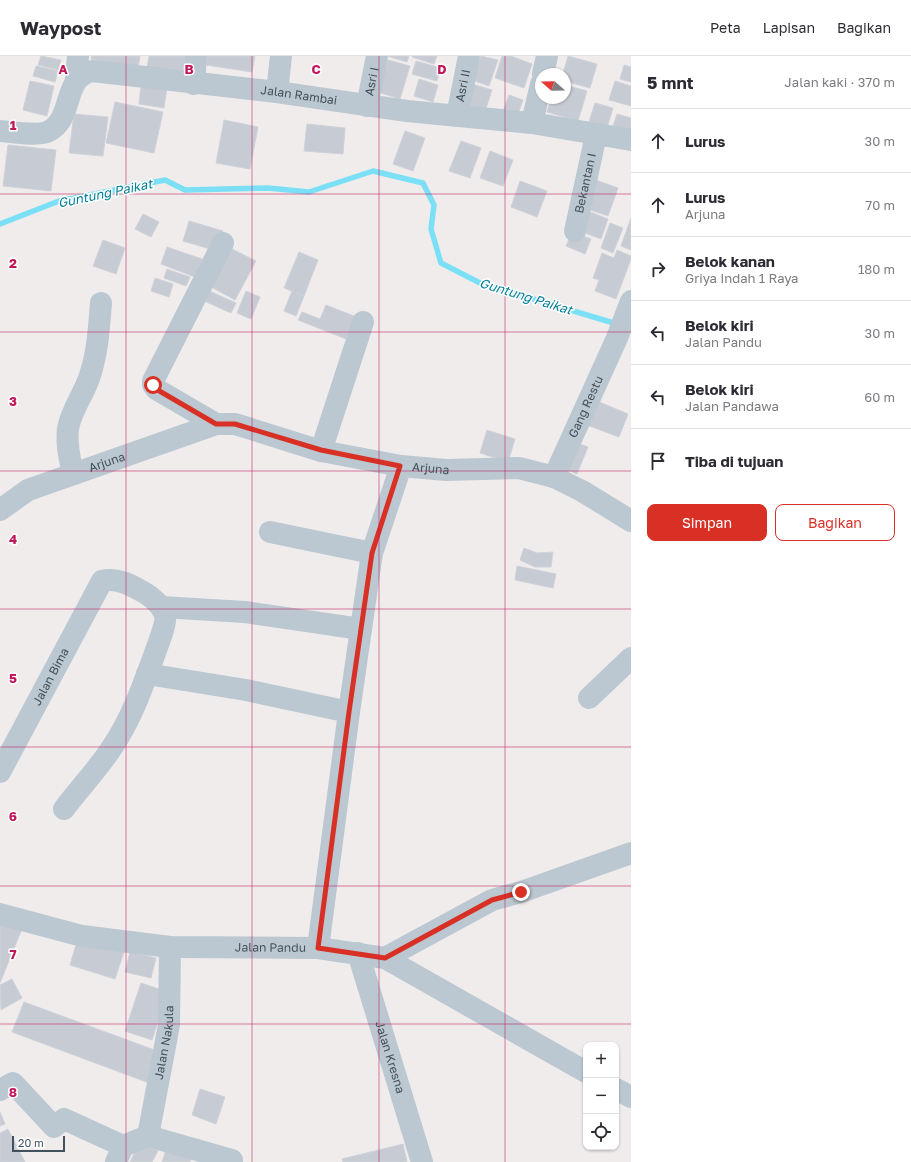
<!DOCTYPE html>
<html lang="id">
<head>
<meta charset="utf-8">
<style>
	body { margin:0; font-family:"Golos Text",sans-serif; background:#f7f7f7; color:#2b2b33 }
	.controls { position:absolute; right:12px; bottom:12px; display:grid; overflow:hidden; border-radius:8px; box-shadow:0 1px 3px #0004 }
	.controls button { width:36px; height:36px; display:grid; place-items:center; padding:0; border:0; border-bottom:1px solid #e1e1e2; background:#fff; color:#2b2b33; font:20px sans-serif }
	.compass { position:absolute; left:535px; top:12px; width:36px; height:36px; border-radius:50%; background:#fff; box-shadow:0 1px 3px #0004; rotate:290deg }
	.scale { position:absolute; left:12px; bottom:10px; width:53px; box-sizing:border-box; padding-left:4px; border:2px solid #43515c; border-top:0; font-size:11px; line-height:14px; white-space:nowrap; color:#43515c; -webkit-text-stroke:3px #fff; paint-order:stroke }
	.stop { position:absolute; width:12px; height:12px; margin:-9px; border:3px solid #d93025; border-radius:50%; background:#fff }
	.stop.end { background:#d93025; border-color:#fff; box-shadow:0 1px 4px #0008 }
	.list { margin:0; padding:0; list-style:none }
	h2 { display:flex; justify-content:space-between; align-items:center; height:52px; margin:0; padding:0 16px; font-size:17px }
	h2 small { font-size:13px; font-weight:400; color:#7c7c81 }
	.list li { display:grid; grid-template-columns:26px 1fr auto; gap:12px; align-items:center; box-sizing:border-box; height:64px; padding:0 16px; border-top:1px solid #e1e1e2 }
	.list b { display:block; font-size:15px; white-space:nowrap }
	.list p { margin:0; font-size:13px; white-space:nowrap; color:#7c7c81 }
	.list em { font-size:13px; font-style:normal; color:#7c7c81 }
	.actions { display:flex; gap:8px; padding:12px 16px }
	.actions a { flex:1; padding:9px 0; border:1px solid #d93025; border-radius:8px; text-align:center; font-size:14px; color:#d93025 }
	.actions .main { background:#d93025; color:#fff }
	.icon { flex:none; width:22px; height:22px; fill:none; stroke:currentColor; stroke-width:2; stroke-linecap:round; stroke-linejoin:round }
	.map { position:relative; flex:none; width:631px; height:1106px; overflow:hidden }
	header { display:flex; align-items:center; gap:24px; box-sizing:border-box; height:56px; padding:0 20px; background:#fff; border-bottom:1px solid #e1e1e2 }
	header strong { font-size:19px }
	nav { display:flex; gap:22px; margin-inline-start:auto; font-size:14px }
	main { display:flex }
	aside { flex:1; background:#fff }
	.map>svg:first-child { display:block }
</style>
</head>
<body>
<header>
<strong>Waypost</strong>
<nav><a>Peta</a><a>Lapisan</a><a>Bagikan</a></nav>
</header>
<main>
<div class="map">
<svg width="631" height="1106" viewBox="0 0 631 1106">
	<rect width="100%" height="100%" fill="#f0ecec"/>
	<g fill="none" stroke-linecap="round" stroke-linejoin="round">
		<path stroke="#7be0f6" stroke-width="5.5" d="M0,168L59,145L165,124L185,134L268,132L309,136L373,115L423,127L434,149L431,173L441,207L480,227L617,268"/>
	</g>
	<path fill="#c7cbd3" stroke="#cfd2d9" d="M41,0L61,4L58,14L38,9Z
		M92,0H140L138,13L91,3Z
		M149,0H186L182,20L147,12Z
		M207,0H255L252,16L206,9Z
		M387,0H409L407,6Z
		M413,0H437L434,8L412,1Z
		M481,0L498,4L489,30L472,24Z
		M502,0H511L532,8L524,32L495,22Z
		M568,0L597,8L590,32L565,25V18H563Z
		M388,4L410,10L400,43L378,36Z
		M416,5L441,12L437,25L412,18Z
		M624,9L631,11V26L620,23Z
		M36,10L58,15L55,26L33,20Z
		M419,23L438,29L433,46L414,40Z
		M30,25L54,30L47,60L23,54Z
		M615,25L631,30V50L609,44Z
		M141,28L167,31L164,52L139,48Z
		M472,28L492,34L483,62L463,55Z
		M565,29L587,35L578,65L547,56L551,42H565Z
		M509,39L523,44L516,63L502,58Z
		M115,46L163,56L154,97L106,87Z
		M595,47L613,52L606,75L588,69Z
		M74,58L108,61L103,100L69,97Z
		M617,58L631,62V78L612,73Z
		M224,64L258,71L250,113L216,107Z
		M307,68L345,72L343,98L304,95Z
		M405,75L425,82L413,115L393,108Z
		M461,85L481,92L470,122L449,115Z
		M8,89L56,94L51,135L3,130Z
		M490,95L513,104L503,130L480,122Z
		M593,123L618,132L608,160L582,151Z
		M520,125L547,135L537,161L511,151Z
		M585,154L608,163L601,183L577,174Z
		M143,158L159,166L151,181L135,173Z
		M631,162V194L621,190Z
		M189,165L223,175L217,195L183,185Z
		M610,167L623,172L613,197L601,192Z
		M572,176L591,183L585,198L566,190Z
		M103,184L125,192L116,218L93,210Z
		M226,190L256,205L235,244L206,228Z
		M167,191L202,203L195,221L161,208Z
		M617,194L631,200V203L616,243L595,235L599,224L593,222L602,197L614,202Z
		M299,196L318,204L304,240L284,232Z
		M167,213L190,221L186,230L164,222Z
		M155,222L173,228L169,241L151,235Z
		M207,234L236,247L231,257L202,244Z
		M246,235L260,241L251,263L237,257Z
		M292,235L304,240L296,260L284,255Z
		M326,249L354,260L346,283L298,264L302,256L320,263Z
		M597,345L628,358L619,381L587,369Z
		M487,374L515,383L508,406L480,397Z
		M575,386L588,391L577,418L563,412Z
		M524,492L537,497L553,496L551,511H535L520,504Z
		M517,510L556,518L553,532L515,524Z
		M0,865L22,873L0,927Z
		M78,882L124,896L115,923L70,909Z
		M130,896L156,902L151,922L125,916Z
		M12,923L22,942L1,954L0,929Z
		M141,927L168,936L152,984L125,975Z
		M24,946L160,996L149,1027L12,976Z
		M200,1033L225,1041L216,1068L192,1059Z
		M0,1056L5,1068L0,1070Z
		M8,1073L25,1106H0V1077Z
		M140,1086L158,1095L152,1106H130Z
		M403,1088L407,1106H343L342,1103Z
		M167,1091L192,1098L190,1106H162Z"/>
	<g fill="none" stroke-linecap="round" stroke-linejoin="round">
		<g stroke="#bbc8d1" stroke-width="22">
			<path d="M543,18L547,0"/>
			<path d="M76,22L78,0"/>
			<path d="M194,28L196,0"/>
			<path d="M277,36L281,0"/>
			<path id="s1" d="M367,50L377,0"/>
			<path id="s2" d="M457,60L469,0"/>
			<path d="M532,67L541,28"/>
			<path id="s3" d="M0,75C12,76 36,80 47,76C75,64 61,22 92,15L277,36L407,55L532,67L631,84"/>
			<path id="s4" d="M575,175L596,79"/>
			<path d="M216,368L156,333L153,329V325L223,187"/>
			<path d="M321,395L363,266"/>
			<path d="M73,418C70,404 66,388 68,373C71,353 86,336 91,316C98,293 99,271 101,247"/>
			<path id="s5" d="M554,421L617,282L631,245"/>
			<path id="s6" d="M0,454L28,434L216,368H235L321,395L401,410L446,414L519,412L554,421L582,435L631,465"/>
			<path d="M270,476L372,497"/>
			<path d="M161,551L245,556L361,573"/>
			<path d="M147,618L246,634L349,656"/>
			<path d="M589,642L631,602"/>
			<path id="s7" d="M0,716L102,525C117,521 131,529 145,537C152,541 162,550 165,559C167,567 158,588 155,597C143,630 131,664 111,693C97,714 79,733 64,753"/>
			<path id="s8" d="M0,858L82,880L170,891L318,892L385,902L586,1016"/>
			<path d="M318,892L349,656L372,497L401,410"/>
			<path id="s9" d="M358,897L422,1106"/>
			<path d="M385,902L492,844L521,836L631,797"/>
			<path d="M616,1033L631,1041"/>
			<path d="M0,1034L13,1027L54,1071L64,1063L123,1090"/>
			<path id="s10" d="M148,1080L169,969L170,891"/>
			<path d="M116,1106L123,1090L148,1080L232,1104V1106"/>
		</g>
	</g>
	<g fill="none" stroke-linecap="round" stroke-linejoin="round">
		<path stroke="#d93025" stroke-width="5" d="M153,329L156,333L216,368H235L321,394L400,410L372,497L349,656L318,892L385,902L492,844L521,836"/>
	</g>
	<path fill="none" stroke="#c2185b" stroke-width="1" stroke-opacity="0.55" d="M126,0V1106M252,0V1106M379,0V1106M505,0V1106M0,138H631M0,276H631M0,415H631M0,553H631M0,691H631M0,830H631M0,968H631"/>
	<g text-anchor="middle" stroke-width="3" stroke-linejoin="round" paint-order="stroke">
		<g font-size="12" fill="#43515c" stroke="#fff">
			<text dy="4" stroke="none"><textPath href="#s1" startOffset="25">Asri I</textPath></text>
			<text dy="4" stroke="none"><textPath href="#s2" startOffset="31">Asri II</textPath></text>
			<text dy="4" stroke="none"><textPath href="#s3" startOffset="335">Jalan Rambai</textPath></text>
			<text dy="4" stroke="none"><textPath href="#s4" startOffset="49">Bekantan I</textPath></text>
			<text dy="4" stroke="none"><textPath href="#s5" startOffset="77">Gang Restu</textPath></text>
			<text dy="4" stroke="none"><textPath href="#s6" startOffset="118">Arjuna</textPath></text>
			<text dy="4" stroke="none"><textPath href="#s6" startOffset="454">Arjuna</textPath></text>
			<text dy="4" stroke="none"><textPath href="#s7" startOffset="108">Jalan Bima</textPath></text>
			<text dy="4" stroke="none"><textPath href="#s8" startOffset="274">Jalan Pandu</textPath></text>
			<text dy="4" stroke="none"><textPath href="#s10" startOffset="95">Jalan Nakula</textPath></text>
			<text dy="4" stroke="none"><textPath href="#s9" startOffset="109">Jalan Kresna</textPath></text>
		</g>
		<g font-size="13" font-style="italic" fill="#037f99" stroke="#fff">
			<text transform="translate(105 137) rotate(-12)" y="5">Guntung Paikat</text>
			<text transform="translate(526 240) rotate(17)" y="5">Guntung Paikat</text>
		</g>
	</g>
	<g font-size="13" text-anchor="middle" font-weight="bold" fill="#c2185b" stroke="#fff" stroke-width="3" stroke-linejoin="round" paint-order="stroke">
		<text x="63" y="18">A</text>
		<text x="189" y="18">B</text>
		<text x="316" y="18">C</text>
		<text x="442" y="18">D</text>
		<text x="13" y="74">1</text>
		<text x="13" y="212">2</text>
		<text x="13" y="350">3</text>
		<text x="13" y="488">4</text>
		<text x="13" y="627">5</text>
		<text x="13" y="765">6</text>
		<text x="13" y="903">7</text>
		<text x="13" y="1041">8</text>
	</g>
</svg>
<div class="controls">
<button>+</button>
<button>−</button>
<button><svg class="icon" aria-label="locate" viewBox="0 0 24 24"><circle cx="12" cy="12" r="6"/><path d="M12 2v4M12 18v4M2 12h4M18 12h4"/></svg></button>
</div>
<svg class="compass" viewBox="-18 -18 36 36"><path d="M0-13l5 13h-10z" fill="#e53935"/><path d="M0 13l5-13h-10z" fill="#7c7c81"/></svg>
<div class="scale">20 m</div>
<div class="stop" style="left:153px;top:329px"></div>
<div class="stop end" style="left:521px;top:836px"></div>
</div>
<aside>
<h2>5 mnt<small>Jalan kaki · 370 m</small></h2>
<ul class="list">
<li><svg class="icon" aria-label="ahead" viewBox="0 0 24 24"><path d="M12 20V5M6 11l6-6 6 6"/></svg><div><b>Lurus</b></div><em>30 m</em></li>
<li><svg class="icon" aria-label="ahead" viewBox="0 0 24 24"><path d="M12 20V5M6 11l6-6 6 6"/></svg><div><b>Lurus</b><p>Arjuna</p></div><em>70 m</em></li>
<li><svg class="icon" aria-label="right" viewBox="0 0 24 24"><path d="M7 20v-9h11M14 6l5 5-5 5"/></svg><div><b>Belok kanan</b><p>Griya Indah 1 Raya</p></div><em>180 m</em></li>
<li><svg class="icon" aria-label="left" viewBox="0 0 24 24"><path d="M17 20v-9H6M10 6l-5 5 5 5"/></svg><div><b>Belok kiri</b><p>Jalan Pandu</p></div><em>30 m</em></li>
<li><svg class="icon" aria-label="left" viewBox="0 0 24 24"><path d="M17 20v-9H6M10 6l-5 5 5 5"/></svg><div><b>Belok kiri</b><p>Jalan Pandawa</p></div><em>60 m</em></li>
<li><svg class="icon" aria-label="arrive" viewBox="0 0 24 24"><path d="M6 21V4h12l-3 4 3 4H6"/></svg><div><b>Tiba di tujuan</b></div></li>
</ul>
<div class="actions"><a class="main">Simpan</a><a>Bagikan</a></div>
</aside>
</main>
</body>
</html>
